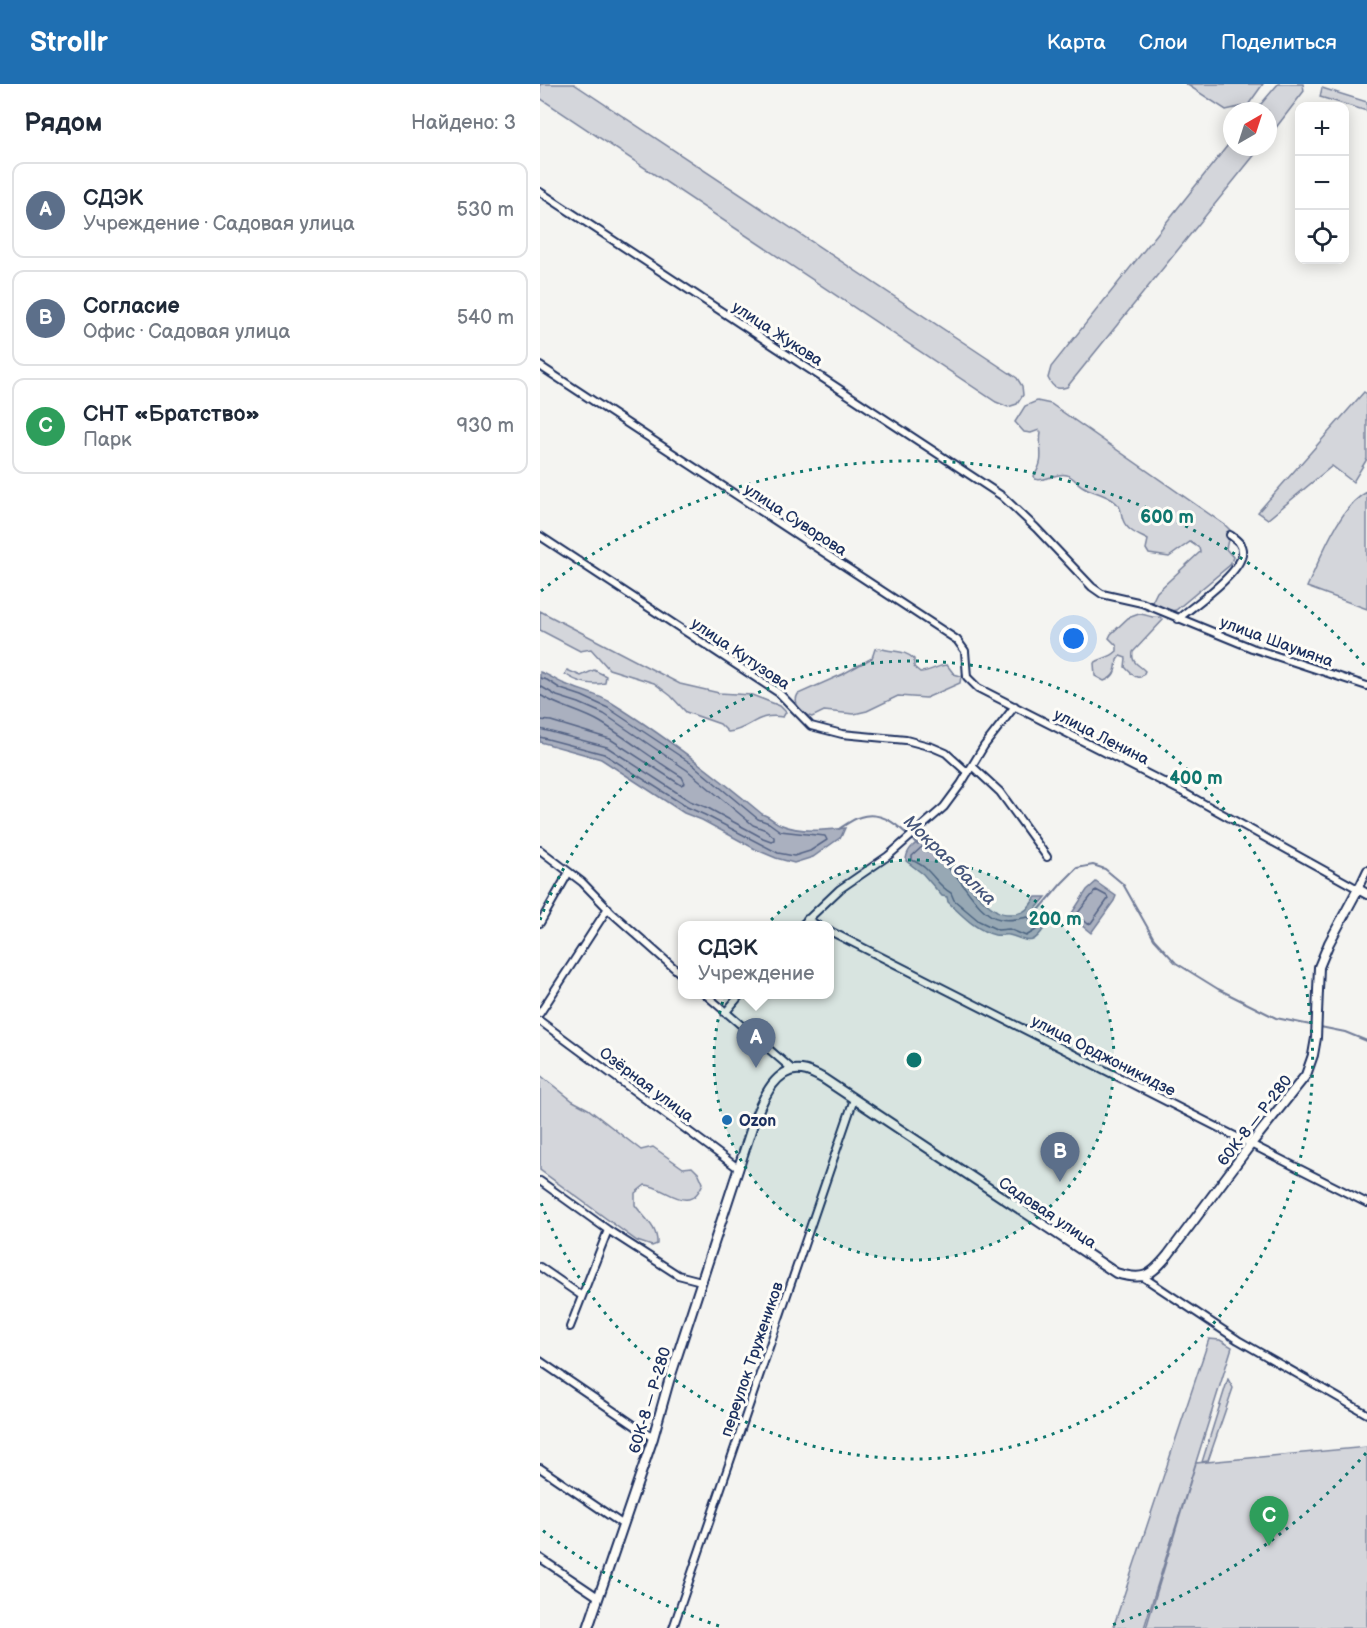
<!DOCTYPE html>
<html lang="ru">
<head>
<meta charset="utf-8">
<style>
	body { margin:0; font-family:"Balsamiq Sans",sans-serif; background:#f6f6f7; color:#1f2937 }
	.controls { position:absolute; right:18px; top:18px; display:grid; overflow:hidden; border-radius:12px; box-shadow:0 3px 15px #0003 }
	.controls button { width:54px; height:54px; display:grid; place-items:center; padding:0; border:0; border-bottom:2px solid #e0e1e3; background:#fff; color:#1f2937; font:30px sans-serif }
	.compass { position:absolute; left:683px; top:18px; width:54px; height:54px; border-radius:50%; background:#fff; box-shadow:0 3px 15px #0003; rotate:39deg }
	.you { position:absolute; left:534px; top:555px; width:21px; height:21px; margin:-15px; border:4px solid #fff; border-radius:50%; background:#1a73e8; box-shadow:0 0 0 9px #1a73e833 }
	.badge { display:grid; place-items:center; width:39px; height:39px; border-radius:50%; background:#1f6fb2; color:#fff; font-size:20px; font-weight:700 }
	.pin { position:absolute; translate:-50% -50px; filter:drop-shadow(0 2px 3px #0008) }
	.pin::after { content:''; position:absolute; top:32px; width:21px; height:18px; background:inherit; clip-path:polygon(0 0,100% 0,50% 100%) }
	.popup { position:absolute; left:138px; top:837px; width:156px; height:78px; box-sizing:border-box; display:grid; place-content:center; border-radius:12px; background:#fff; filter:drop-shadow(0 2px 4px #0005); font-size:20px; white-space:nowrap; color:#747a83 }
	.popup b { font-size:22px; color:#1f2937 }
	.popup::after { content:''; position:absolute; left:50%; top:100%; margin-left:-12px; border:12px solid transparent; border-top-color:#fff }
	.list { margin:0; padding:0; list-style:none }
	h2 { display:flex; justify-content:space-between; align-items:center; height:78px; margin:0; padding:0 24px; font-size:26px }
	h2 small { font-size:20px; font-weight:400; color:#747a83 }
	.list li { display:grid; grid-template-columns:39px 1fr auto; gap:18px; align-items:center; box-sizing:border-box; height:96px; margin:0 12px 12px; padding:0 12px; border:2px solid #e0e1e3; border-radius:12px }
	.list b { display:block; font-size:22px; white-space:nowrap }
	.list p { margin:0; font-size:20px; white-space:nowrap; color:#747a83 }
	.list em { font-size:20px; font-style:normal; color:#747a83 }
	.icon { flex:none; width:33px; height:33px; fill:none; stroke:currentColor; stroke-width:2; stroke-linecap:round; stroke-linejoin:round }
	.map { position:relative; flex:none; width:827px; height:1544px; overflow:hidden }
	header { display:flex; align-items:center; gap:36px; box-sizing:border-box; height:84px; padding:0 30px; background:#1f6fb2; color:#fff }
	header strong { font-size:28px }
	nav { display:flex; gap:33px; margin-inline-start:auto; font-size:21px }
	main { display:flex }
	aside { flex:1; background:#fff }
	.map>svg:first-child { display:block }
</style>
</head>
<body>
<header>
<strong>Strollr</strong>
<nav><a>Карта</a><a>Слои</a><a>Поделиться</a></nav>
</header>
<main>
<aside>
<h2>Рядом<small>Найдено: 3</small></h2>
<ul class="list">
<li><span class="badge" style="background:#5c6f8a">A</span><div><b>СДЭК</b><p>Учреждение · Садовая улица</p></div><em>530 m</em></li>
<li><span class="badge" style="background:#5c6f8a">B</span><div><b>Согласие</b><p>Офис · Садовая улица</p></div><em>540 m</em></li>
<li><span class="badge" style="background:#2e9e5b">C</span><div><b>СНТ «Братство»</b><p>Парк</p></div><em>930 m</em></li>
</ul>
</aside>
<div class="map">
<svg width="827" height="1544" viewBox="0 0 827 1544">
	<rect width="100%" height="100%" fill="#f4f4f1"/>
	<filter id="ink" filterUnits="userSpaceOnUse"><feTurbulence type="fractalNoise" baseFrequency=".0167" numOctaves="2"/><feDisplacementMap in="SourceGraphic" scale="12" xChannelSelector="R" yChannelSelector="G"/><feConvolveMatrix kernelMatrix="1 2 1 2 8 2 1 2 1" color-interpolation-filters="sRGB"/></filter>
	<g filter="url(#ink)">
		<path fill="#d4d6db" stroke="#78829c" stroke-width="1.5" d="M0,0H34L477,294L482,302L483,311L477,320L468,323L456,318L0,14Z
			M646,0H723L708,21L686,26Z
			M738,0H763L764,7L728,54V27H715Z
			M782,4L827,18V27L780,13Z
			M692,56V63H721L527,303C517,306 513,304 508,294L511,283Z
			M824,308L827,310V375L813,398L792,382L728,435L718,428Z
			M497,317L511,320L685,441L690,446L686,465L693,473L690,481L636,526C628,528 618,524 612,518L617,508L660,468L659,464L650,458L629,473L609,470L606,465L608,456C599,451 587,447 583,436C581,431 582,427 579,422C571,411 553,409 542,402C537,399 532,392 527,391C515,388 505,399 495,395L494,392C506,374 498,368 501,348L499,346L491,349L484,348L475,338L485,322Z
			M827,408V525L767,503C780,475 800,421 827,408Z
			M0,527L140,600L179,609L212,611L240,622L246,628L243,633C215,628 211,646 188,648L180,640L146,628L131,612L114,599L69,585L51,565L40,567L0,546Z
			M599,530C608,530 611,535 620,533L623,536L593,568C591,580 599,580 605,587C600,601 590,588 585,583L586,574L580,572L577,576C576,587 575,593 564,597L555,592L554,579C562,573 569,575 577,567V562L569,554L571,550L588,534Z
			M340,564C352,569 364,565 374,575V583L380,588C390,588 398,581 407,581L414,590L421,592L420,599L386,614L358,612L327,627L314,630L284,627L272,633C262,630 252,620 258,610L303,590L332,574L335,565Z
			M27,586L41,592L54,586L66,592L65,599C52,602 36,598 25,590Z
			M0,991L33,1017L48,1025L101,1066L113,1063L143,1084L152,1083L159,1090L163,1099C149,1134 126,1102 105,1101L95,1109V1121C104,1134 118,1143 117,1160L112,1162L97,1157L0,1086Z
			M669,1255L680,1256L692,1263L604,1544H573Z
			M688,1295L693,1304L668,1377L662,1378Z
			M827,1363V1544H606L656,1379Z"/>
		<path fill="#aab0bf" stroke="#717c98" stroke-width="1.5" d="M0,588C10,591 16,597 25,600C41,607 57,610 72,619C125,652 174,690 222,730C231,733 235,739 242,741C261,749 286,746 305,744L301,753L273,773L254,779L236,774L217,766L162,736L144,729L61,675L0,658Z
			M385,752C412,771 429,811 457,827C463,831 478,831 484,827C489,825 492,817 496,813H506L494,827L495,832L503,838L505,843C491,864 488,856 469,851C464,850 460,852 455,851C435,846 422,831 408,818L407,813L402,812L383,790L366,777C366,764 376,760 385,752Z
			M556,798L576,812L574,817L551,849L530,832L547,806Z"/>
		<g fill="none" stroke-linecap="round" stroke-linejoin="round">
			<path stroke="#546385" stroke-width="1.5" d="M0,594L7,596L21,605L42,612L68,624L152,680L218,735L229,739L240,747L285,752L287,756L270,767L254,772L238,769L165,731L147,723L64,670L0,653
				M0,602L17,612L39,619L64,630L147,686L213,741L226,746L234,753V756L231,757L223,754L168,724L150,717L67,663L0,645
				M0,611C19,623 41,627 60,638C88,655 114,676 142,693L145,699L141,701L70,655L11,637L0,636
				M384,761L387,762C397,772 407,782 417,793C427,805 442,832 460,835C469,837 479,835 488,833L497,841L496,846L486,852L469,845L458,846L439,837L414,816L411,809C400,803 395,793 385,784C382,781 376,778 372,776V772Z
				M556,806L567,812L568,815L551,839L548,840L537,830Z"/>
			<path stroke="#717c98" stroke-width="2" d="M299,745C305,741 313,735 320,733C344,725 363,746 378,761
				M493,833L522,799L537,784L553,781L565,785L583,800L614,855L636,879L678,905L736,934L805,948L827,957"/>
			<defs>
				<path id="minor" d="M0,108L462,412L496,444L552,503L562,510L602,519L712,564L827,602
					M0,282L417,556L425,567L427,593L438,604L641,707L818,805L827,786
					M0,452L239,609L271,642L302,650L366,656L392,663L406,669L428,689
					M638,535C654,521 700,490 702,470C703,460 697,456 690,451
					M432,682L460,708L507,773
					M0,766L42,798L72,829L142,891
					M267,835L279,842
					M0,839L29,788
					M261,842L300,805L348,772L404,723L421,700L444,662L475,622
					M290,847L827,1119
					M165,910L253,986
					M0,929L68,824
					M185,929L201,910
					M0,937L198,1084
					M0,1097L68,1146L138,1191L161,1197
					M0,1183L42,1212
					M603,1193L698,1256L827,1330
					M30,1243L68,1146
					M0,1277L113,1354
					M0,1384L82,1440
					M0,1474L58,1513
					M133,1544L314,1015"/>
				<path id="tertiary" d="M48,1544L113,1354L129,1297L215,1034C223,1015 236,982 262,986C270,987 277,991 284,995L576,1189C603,1197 610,1193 628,1171L711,1060L766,991L773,971L776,954L779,883L789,859L818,805L827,810"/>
			</defs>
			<use href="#minor" stroke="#1b2f5e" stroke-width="10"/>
			<use href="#tertiary" stroke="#1b2f5e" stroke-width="12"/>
			<use href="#minor" stroke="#fdfcf7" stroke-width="6"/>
			<use href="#tertiary" stroke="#fdfcf7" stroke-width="8"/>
		</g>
	</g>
	<circle cx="374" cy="976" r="200" fill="#0f766e" fill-opacity=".12"/>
	<g fill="none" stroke="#0f766e" stroke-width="3" stroke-dasharray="3 6">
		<circle cx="374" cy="976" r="200"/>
		<path d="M0 836A399 399 0 1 1 0 1116"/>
		<path d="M826 1369A599 599 0 0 1 569 1542M179 1542A599 599 0 0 1 1 1445M1 507A599 599 0 0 1 826 583"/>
	</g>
	<circle fill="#1f6fb2" stroke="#fdfcf7" stroke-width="2" cx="187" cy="1036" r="6"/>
	<g text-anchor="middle" stroke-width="6" stroke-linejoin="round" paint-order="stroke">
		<g font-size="16" fill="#1b2f5e" stroke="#fdfcf7">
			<text transform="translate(238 249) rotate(33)" y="6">улица Жукова</text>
			<text transform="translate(256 435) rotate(33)" y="6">улица Суворова</text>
			<text transform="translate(737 557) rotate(20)" y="6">улица Шаумяна</text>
			<text transform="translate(201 569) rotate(34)" y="6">улица Кутузова</text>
			<text transform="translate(562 652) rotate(27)" y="6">улица Ленина</text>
			<text transform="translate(564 971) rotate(27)" y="6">улица Орджоникидзе</text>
			<text transform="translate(107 1000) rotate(37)" y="6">Озёрная улица</text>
			<text transform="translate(714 1036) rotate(-52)" y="6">60К-8 — Р-280</text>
			<text transform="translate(508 1128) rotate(34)" y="6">Садовая улица</text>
			<text transform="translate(211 1275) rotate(-71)" y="6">переулок Тружеников</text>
			<text transform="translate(109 1316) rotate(-73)" y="6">60К-8 — Р-280</text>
		</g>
		<g font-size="16" font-weight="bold" fill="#1b2f5e" stroke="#fdfcf7" text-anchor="start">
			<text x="199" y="1042">Ozon</text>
		</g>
		<g font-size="18" font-style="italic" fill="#46567b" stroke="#fdfcf7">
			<text transform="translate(410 776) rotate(44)" y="6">Мокрая балка</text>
		</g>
	</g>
	<circle cx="374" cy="976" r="9" fill="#0f766e" stroke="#fdfcf7" stroke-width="3"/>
	<g font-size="18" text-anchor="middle" font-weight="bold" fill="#0f766e" stroke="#fdfcf7" stroke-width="6" stroke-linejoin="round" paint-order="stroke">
		<text x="627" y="439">600 m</text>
		<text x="656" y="700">400 m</text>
		<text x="515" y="841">200 m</text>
	</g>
</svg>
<div class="controls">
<button>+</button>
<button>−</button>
<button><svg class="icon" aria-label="locate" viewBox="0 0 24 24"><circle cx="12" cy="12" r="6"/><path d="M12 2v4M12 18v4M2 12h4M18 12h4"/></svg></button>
</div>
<svg class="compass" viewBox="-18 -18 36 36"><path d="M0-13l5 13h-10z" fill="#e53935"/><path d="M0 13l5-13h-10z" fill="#747a83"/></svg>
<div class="you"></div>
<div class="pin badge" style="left:216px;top:984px;background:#5c6f8a">A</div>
<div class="popup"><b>СДЭК</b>Учреждение</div>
<div class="pin badge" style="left:520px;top:1098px;background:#5c6f8a">B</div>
<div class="pin badge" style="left:729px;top:1462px;background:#2e9e5b">C</div>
</div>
</main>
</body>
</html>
